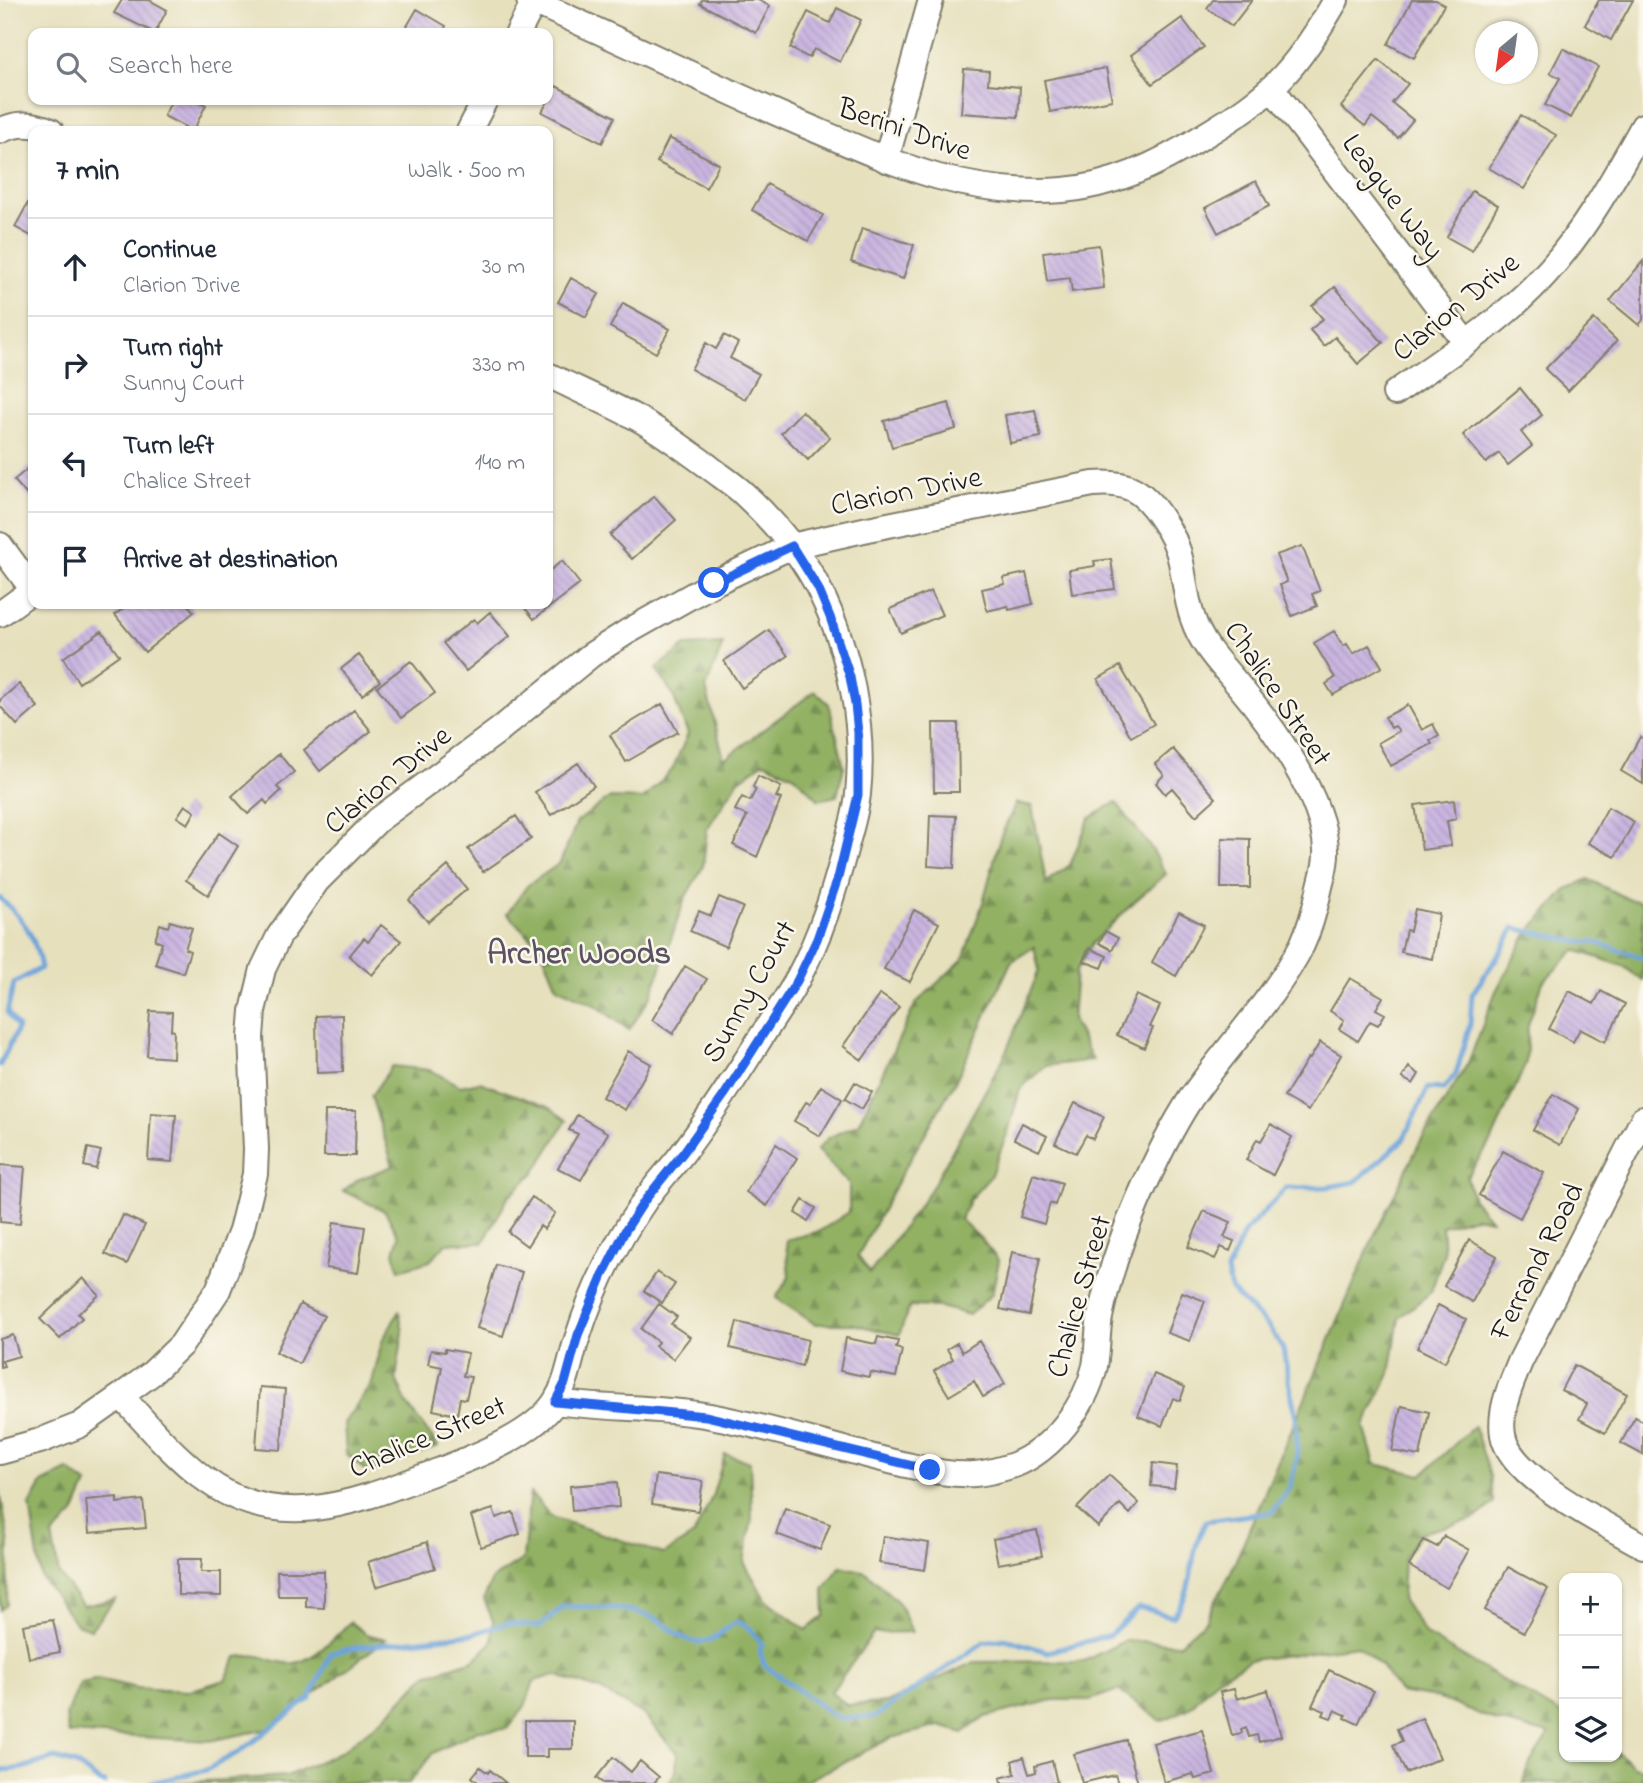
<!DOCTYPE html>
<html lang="en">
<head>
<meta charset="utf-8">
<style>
	body { margin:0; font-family:"Indie Flower",sans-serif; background:#f6f6f7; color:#1f2937 }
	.controls { position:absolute; right:21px; bottom:21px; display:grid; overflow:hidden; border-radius:14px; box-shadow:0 2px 5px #0004 }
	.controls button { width:63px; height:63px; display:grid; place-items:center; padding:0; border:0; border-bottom:2px solid #e0e1e3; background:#fff; color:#1f2937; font:35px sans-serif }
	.compass { position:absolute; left:1475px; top:21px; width:63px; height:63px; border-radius:50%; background:#fff; box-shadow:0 2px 5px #0004; rotate:209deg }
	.stop { position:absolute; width:21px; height:21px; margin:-16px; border:5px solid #2563eb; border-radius:50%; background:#fff }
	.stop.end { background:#2563eb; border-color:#fff; box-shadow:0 2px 7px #0008 }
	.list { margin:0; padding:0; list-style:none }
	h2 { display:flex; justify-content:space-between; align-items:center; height:91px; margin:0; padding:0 28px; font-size:30px }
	h2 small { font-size:23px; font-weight:400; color:#747a83 }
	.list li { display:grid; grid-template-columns:46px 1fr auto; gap:21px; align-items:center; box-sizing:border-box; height:98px; padding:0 28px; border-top:2px solid #e0e1e3 }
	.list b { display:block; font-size:26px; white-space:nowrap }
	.list p { margin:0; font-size:23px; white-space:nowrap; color:#747a83 }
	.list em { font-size:23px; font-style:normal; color:#747a83 }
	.icon { flex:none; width:38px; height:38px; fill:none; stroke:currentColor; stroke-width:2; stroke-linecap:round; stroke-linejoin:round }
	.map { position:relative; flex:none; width:1643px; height:1783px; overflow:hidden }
	.search { position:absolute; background:#fff; box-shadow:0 2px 5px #0004; left:28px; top:28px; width:525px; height:77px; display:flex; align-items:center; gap:18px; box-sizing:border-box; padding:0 24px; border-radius:14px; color:#747a83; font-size:26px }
	.panel { position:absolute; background:#fff; box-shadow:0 2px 5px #0004; left:28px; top:126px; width:525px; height:483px; border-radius:14px }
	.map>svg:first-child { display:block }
</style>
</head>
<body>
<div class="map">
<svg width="1643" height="1783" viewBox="0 0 1643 1783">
	<defs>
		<pattern id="forest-firs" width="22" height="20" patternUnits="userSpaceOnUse" patternTransform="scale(1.75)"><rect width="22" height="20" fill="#92b164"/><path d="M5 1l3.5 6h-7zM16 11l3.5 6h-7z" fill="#768f52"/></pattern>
		<pattern id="building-back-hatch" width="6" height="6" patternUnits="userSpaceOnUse" patternTransform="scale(1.75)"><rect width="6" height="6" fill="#cab5e0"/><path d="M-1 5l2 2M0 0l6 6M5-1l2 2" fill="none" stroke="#ad9bc0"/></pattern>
	</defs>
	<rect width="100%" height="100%" fill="#fbf7ec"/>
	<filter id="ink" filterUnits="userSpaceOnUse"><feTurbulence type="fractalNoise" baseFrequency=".0143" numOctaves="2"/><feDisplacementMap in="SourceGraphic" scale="14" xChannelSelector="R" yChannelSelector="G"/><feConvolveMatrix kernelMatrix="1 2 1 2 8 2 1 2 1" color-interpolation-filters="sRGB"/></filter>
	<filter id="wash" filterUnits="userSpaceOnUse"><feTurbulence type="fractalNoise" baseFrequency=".00686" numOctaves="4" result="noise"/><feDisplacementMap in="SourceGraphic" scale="28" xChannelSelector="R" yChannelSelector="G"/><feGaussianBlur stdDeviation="1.57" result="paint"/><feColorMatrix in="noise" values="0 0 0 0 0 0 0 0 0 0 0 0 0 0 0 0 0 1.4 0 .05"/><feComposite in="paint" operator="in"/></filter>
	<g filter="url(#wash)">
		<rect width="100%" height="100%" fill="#e6e0bd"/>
		<path fill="url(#forest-firs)" stroke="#576640" stroke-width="2" fill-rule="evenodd" d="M723,644L706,688L724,759L815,691L829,704L844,766L837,796L819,800L795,776L764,762L738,781L707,829L703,867L686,896L651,996L629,1030L597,1006L557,987L541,948L507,914L527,886L560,863L577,822L609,798L643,799L672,770L688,734L672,693L656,669L685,646Z
			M1116,802L1152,849L1166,874L1133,903L1091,945L1076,971L1072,1020L1093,1060L1045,1066L1020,1089L1009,1129L990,1177L970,1199L960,1219L981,1239L999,1261L992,1294L969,1315L940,1307L910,1306L899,1335L853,1324H815L776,1298L789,1277L786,1240L820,1231L849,1212V1184L817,1150L828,1138L858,1124L916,1003L963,959L983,902L1000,838L1016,803L1032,806L1046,882L1070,865L1089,819ZM1034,947L1039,970L1004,1057L931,1189L870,1273L858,1256L898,1180L955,1082L1011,962Z
			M1588,879L1628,899L1643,902V981L1623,966L1575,950L1543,982L1528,1025L1526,1063L1493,1138L1467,1177L1473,1199L1491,1220L1475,1217L1442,1226L1444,1253L1431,1292L1399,1318L1390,1374L1364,1426L1375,1464L1422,1475L1474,1426L1490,1475L1494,1503L1474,1519L1421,1533L1404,1558L1402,1599L1426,1635L1564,1716V1757H1617V1752L1634,1767L1643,1769V1783H1523L1530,1763L1549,1734L1497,1721L1437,1698L1399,1692L1381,1666L1358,1646L1250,1660L1217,1679L1188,1709L1161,1721L1118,1690L1090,1700H1053L985,1717L963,1733L940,1726L891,1738L803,1783H669L676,1771L677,1753L643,1714L600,1690L555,1675L534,1681L525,1706L507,1729L478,1730L433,1753L409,1783H172L287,1776L342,1751L383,1719L426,1675L474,1660L492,1642L493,1621L484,1599L492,1579L523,1559L530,1492L551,1517L663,1554L694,1535L712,1497L725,1454L750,1462L752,1518L744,1562L765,1599L806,1630L825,1615L824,1589L841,1566L866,1572L899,1603L912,1632L874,1633L831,1692L847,1705L886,1703L974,1662L1084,1661L1126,1640L1179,1644L1205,1621L1230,1574L1374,1236L1420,1142L1468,1063L1496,991L1527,934L1567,889Z
			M392,1066L430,1070L460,1086L480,1082L548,1107L567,1120L534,1173L509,1196L483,1243H446L430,1261L399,1270L394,1252L399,1236L385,1211L343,1191L357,1180L393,1166L371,1096Z
			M399,1311L403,1332L396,1379L407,1404L438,1446L367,1473L346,1453L344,1423L372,1383L382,1341Z
			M68,1470L87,1484L74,1514L52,1536L59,1574L83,1606L115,1599L91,1629L76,1624L41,1577L30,1505L42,1483Z
			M0,1491L9,1544L7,1604L0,1610Z
			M350,1622L366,1634L386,1639L268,1729L209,1741L68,1733L66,1715L80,1683L98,1679L137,1688L188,1691L225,1680L237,1657C264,1652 262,1660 286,1663C309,1667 335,1637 350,1622Z"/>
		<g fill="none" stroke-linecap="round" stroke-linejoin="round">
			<path stroke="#6ca3da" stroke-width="5" d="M0,898C25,921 35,935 41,968L14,983L7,1012L18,1028L0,1065
				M0,1771L22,1768L55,1758L76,1764L100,1782L105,1783
				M151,1783L206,1770L239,1752L310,1698L331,1653L360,1647L472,1634L508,1623L539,1627L564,1606C596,1608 626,1605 656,1619C672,1628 689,1649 710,1640C718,1637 726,1627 737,1622L750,1628L762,1644L760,1651L764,1665L837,1718L874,1717L984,1642L1006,1639L1048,1652L1110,1635L1138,1608C1151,1608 1159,1615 1173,1616C1192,1595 1190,1568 1197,1542C1199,1535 1203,1528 1206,1521L1272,1512L1290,1487L1297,1458L1296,1418L1283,1349L1269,1327L1231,1290L1227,1271L1244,1233L1286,1188L1328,1187L1355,1182L1403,1140L1428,1088L1444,1089L1456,1074L1470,1024L1472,994L1500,953L1514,928L1580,942H1595L1643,958"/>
		</g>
		<g id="blocks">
			<path fill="url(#building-back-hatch)" d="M122,0H149L167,10L155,33L114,13Z
				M702,0H758L770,6L756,33L700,4Z
				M1213,0H1252L1232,26L1207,8Z
				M1412,0H1436L1444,5L1414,58L1388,44Z
				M1599,0H1633L1611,40L1585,25Z
				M837,8L861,20L840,62L814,49L809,58L790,48L808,12L830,23Z
				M417,9L446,26L442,33H403Z
				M1182,18L1204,47L1152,84L1131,55Z
				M1563,48L1598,67L1571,118L1545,105L1560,78L1550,73Z
				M1378,60L1408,84L1392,103L1413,120L1398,138L1372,117L1365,126L1341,107Z
				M1106,68L1112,100L1050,112L1044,80Z
				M964,69L989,71L988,84L1020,87L1018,117L961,113Z
				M556,86L615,117L602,143L542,112Z
				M172,100H196L206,105L193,131L164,116Z
				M1521,115L1556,135L1524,189L1489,168Z
				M669,138L719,164L706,188L657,162Z
				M1256,181L1269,206L1218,233L1205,208Z
				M767,184L823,215L808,241L752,210Z
				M1472,191L1498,205L1472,251L1447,237Z
				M28,203L33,206V237L15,227Z
				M862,228L914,245L903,279L851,262Z
				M1099,245L1104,288L1072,292L1070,278L1047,281L1043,252Z
				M1643,261V320L1639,325L1610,301Z
				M571,278L599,294L586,317L558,302Z
				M1335,287L1383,343L1358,364L1335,337L1324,346L1310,330L1323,319L1312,306Z
				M623,303L670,329L656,353L610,327Z
				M1594,319L1617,341L1568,391L1545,369Z
				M724,335L738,343L730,358L759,374L745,399L691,369L706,343L716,349Z
				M1520,388L1542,415L1521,432L1532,446L1508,465L1499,453L1486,463L1463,435Z
				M949,403L956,429L892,447L884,421Z
				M1035,410L1041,437L1010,443L1005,415Z
				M802,411L830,437L808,460L781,433Z
				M32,465L33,467V502L14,480Z
				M654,496L676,520L632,559L610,535Z
				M1302,546L1320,591L1312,594L1317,606L1292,616L1280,585L1287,582L1276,555Z
				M1111,559L1115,589L1072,594L1069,570L1095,566L1094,561Z
				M562,561L580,584L534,619L522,604H548V572Z
				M1026,573L1033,604L1009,610L1008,606L987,611L982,589L1005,584L1003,578Z
				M931,591L942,615L901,633L890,609Z
				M129,604H187L194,612L145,652L115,615Z
				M490,612L510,636L466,671L443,643L474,619L477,623Z
				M769,630L788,656L742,688L724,661Z
				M102,631L119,655L79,683L63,658Z
				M1334,631L1343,646L1347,644L1353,654L1369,645L1382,667L1333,695L1326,684L1335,678L1314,643Z
				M359,655L380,681L362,695L341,669Z
				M411,661L435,693L401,718L377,687Z
				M1120,666L1154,724L1131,737L1098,679Z
				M19,684L38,707L17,725L0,706V700Z
				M662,704L678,732L626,762L610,735Z
				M1408,705L1422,730L1433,724L1439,736L1430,741L1432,744L1391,766L1378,743L1399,731L1395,726L1391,728L1385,717Z
				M354,710L371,731L320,771L304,750Z
				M933,723H958L959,792H934Z
				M1640,737L1643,738V784L1621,771Z
				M1173,749L1216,798L1196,816L1172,788L1165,794L1156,783L1164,775L1155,764Z
				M279,754L294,772L277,787L281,791L267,804L264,800L248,814L232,796Z
				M578,763L594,786L551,815L535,792Z
				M758,776L781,787L776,797L781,799L757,857L733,845L747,816L735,810L742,797L750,801L756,789L753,787Z
				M1454,800L1456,819L1447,821L1451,846L1422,850L1415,805Z
				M185,805L195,812L188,824L177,817Z
				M1608,807L1634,822L1615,857L1588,843Z
				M930,815L956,816L954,868L928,866Z
				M516,816L531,839L483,872L468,849Z
				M219,833L238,846L208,895L186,880Z
				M1222,838L1250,839V888H1221Z
				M448,866L467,889L428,922L409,900Z
				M719,897L743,907L726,947L690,931L699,911L711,916Z
				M1415,909L1439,914L1432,959L1401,952L1406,930L1410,931Z
				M914,910L939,923L910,982L884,969Z
				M1179,912L1204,925L1176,976L1152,962Z
				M170,921L192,928L185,949L190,951L183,973L155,964L162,943L155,940L160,924L168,927Z
				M381,925L401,941L372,975L349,956L364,938L368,942Z
				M1105,931L1118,938L1112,950L1099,943Z
				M1089,948L1107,956L1102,968L1083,961Z
				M685,966L707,979L673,1034L652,1020Z
				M1350,978L1383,997L1376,1009L1385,1014L1378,1025L1370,1021L1358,1041L1339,1029L1344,1020L1330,1011Z
				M1569,991L1594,1004L1601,991L1625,1004L1605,1042L1580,1029L1573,1042L1549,1029Z
				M880,994L899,1007L862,1060L843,1046Z
				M1136,995L1160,1006L1150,1027L1153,1028L1144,1048L1117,1035Z
				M150,1011L172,1012L171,1030L174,1031L173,1058L147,1056Z
				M342,1015L343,1072L317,1073L316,1016Z
				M1320,1042L1341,1055L1308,1111L1284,1097L1308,1058L1310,1059Z
				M628,1051L651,1064L625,1110L602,1097Z
				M1409,1067L1419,1074L1413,1084L1402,1078Z
				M855,1082L872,1092L862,1109L845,1099Z
				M821,1086L842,1099L820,1136L794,1121L806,1102L810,1104Z
				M1553,1094L1579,1109L1560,1145L1533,1130Z
				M1075,1103L1104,1117L1093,1139L1086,1135L1076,1153L1055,1143Z
				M325,1111H356L355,1156H324Z
				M151,1113L176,1115L172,1162L148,1160Z
				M577,1115L608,1133L581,1180L558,1168L578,1134L569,1130Z
				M1022,1123L1047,1136L1039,1151L1014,1139Z
				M1271,1124L1292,1137L1273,1175L1246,1160L1257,1139L1261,1141Z
				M776,1144L797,1158L767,1206L746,1192Z
				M88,1148L101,1151L96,1169L84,1166Z
				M1503,1151L1544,1173L1520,1218L1479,1195Z
				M0,1165L25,1167L20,1224L0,1222Z
				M1033,1174L1062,1183L1055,1205L1050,1203L1044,1224L1020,1217Z
				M532,1197L555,1213L544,1229L540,1226L527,1246L508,1232Z
				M803,1200L816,1208L808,1221L795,1213Z
				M1204,1211L1231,1222L1224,1237L1234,1241L1230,1251L1221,1247L1215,1259L1188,1247Z
				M123,1215L145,1225L127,1264L105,1254Z
				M334,1222L365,1227L358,1273L326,1268Z
				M1469,1240L1497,1256L1472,1302L1444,1286Z
				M1012,1252L1040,1258L1029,1315L1000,1309Z
				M496,1265L522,1272L503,1336L477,1328Z
				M657,1272L675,1284L662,1303L644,1291Z
				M83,1278L99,1295L78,1314L82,1318L60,1339L40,1319Z
				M1182,1292L1205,1301L1190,1341L1167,1333Z
				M300,1304L324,1316L299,1364L276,1352Z
				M659,1304L677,1317L671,1324L690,1337L673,1359L655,1346L658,1342L641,1329Z
				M1438,1305L1466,1319L1445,1362L1417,1348Z
				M737,1322L808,1340L802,1366L730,1348Z
				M13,1335L19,1356L2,1361L4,1366L0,1367V1339Z
				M878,1337L898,1341L896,1348L902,1350L896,1377L870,1372L869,1377L840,1371L846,1338L876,1344Z
				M979,1341L1005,1384L983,1397L974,1381L949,1396L934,1371L953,1359L947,1349L957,1343L962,1352Z
				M445,1349L468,1353L463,1376L471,1377L466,1399L460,1398L457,1415L433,1410L442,1367L428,1364L431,1350L445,1352Z
				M1574,1365L1627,1394L1605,1433L1579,1419L1587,1404L1561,1390Z
				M1154,1374L1185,1387L1180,1401L1173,1398L1162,1426L1138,1416Z
				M260,1387L285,1389L281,1450L256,1448Z
				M1401,1406L1429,1412L1420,1456L1392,1451Z
				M1635,1417L1643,1422V1455L1621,1443Z
				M1153,1463L1177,1466L1174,1488L1151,1486Z
				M656,1475L703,1481L698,1511L652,1504Z
				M1109,1475L1139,1503L1130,1514L1120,1504L1098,1527L1077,1508Z
				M617,1482L619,1507L572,1511L570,1486Z
				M117,1497V1503L143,1500L146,1528L89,1533L86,1500Z
				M785,1508L830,1524L820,1550L776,1534Z
				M493,1509L496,1518L513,1512L520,1534L481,1547L471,1516Z
				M1037,1530L1042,1556L998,1564L993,1539Z
				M883,1536L929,1543L925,1570L879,1563Z
				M1444,1536L1469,1550L1447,1588L1409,1566L1424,1540L1437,1547Z
				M427,1542L435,1568L376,1587L368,1562Z
				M178,1559H202L201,1572H221V1596L178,1595Z
				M1508,1567L1548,1589L1524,1632L1485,1610Z
				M277,1571H324V1608L306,1607V1596H278Z
				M53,1620L60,1652L29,1658L23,1625Z
				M1329,1670L1374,1691L1358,1724L1345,1718L1346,1715L1335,1710L1331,1718L1323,1715L1325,1711L1312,1706Z
				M1234,1689L1237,1699L1268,1690L1281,1736L1259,1742L1257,1735L1249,1737L1246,1727L1241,1729L1242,1733L1232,1735L1220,1692Z
				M1422,1718L1440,1758L1406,1773L1393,1745L1402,1741L1397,1729Z
				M525,1721H573V1749H547V1757H525Z
				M1202,1730L1214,1774L1195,1779L1193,1774L1164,1782L1153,1743Z
				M1126,1740L1138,1783H1118L1115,1775L1082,1783L1074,1754Z
				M613,1757L631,1772L640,1761L659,1777L654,1783H603L596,1778Z
				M1024,1757L1029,1774L1036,1772L1035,1766L1052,1761L1057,1783H1001L1000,1778L1015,1774L1012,1761Z
				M480,1767L488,1773L490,1770L506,1783H479L472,1777Z"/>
		</g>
	</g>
	<g filter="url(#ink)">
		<use href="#blocks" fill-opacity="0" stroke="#817e6c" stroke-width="2"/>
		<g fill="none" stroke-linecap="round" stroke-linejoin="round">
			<defs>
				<path id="minor" d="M529,0C623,41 715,87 809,127C895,164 966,197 1063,190C1114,186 1163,162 1205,135C1233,118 1263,99 1285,74C1305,52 1321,26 1336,0
					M518,33L534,2
					M1272,88L1466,343
					M0,131C17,122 34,123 51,131
					M469,131L485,100
					M886,160L931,0
					M1395,393C1444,358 1497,325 1539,281C1582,236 1613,180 1643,126
					M0,545L33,590L0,614
					M1643,1119L1520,1362C1511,1385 1499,1409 1503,1435C1510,1478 1607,1525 1643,1546
					M121,1396C147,1424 172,1454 202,1477C280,1538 363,1499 443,1469C479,1455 533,1435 555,1402C568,1382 570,1358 578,1336C593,1289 616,1242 644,1202C655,1185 670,1170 682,1154C709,1119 732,1082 756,1045C770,1022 786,1001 798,978C821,935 834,892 846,846C851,829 856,812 858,794C865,725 850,651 819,589C801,553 772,520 743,493C732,483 719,475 708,466C684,449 661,431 635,417C606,402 577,389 548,375
					M0,1452L40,1441L80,1425L121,1396L151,1374L182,1344L218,1290L241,1231L255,1174L256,1149L251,1037L253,1011L263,969L279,936L317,881L378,820L498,731L591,655L627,632L714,583L792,546L868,529L1093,484C1127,481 1143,490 1161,518C1171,532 1178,546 1181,562C1185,582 1186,600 1193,619C1202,646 1221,664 1239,686C1272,725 1324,798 1326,850C1327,864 1322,877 1319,891C1315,909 1310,928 1302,945C1275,998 1225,1049 1191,1098C1170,1130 1153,1166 1138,1200C1122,1237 1108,1278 1100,1317C1097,1334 1098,1350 1095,1366C1086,1406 1052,1450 1014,1465C1002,1469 988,1473 975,1474C950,1476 925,1469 902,1464C838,1449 775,1428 710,1416C659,1407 606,1409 555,1402"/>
			</defs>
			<use href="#minor" stroke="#817e6c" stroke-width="28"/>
			<use href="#minor" stroke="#fff" stroke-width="24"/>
		</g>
	</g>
	<g fill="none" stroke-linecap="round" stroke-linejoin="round" filter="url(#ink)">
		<path stroke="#2563eb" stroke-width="9" d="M714,583L792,546L818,588L830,617L850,677L855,704L858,733V795L838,878L817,939L797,981L725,1094L683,1153L645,1200L625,1231L603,1275L578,1335L565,1383L555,1402L706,1416L930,1470"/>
	</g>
	<g text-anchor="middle" stroke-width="5" stroke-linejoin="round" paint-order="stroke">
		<g font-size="30" fill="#1c1c1c" stroke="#fbf7ec">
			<text transform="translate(905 128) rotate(19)" y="10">Berini Drive</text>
			<text transform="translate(1394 196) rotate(53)" y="10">League Way</text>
			<text transform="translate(1455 306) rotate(-39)" y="10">Clarion Drive</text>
			<text transform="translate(906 490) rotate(-11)" y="10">Clarion Drive</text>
			<text transform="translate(1279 693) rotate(56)" y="10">Chalice Street</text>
			<text transform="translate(387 779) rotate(-39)" y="10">Clarion Drive</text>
			<text transform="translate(748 991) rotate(-60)" y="10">Sunny Court</text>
			<text transform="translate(1536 1261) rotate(-63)" y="10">Ferrand Road</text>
			<text transform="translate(1078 1296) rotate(-74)" y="10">Chalice Street</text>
			<text transform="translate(427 1436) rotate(-23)" y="10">Chalice Street</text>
		</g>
		<g font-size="32" font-weight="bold" fill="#595261" stroke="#fbf7ec">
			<text x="579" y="963">Archer Woods</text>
		</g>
	</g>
</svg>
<div class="controls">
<button>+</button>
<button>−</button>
<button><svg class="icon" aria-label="layers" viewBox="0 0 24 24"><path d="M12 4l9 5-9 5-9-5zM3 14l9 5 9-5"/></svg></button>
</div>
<svg class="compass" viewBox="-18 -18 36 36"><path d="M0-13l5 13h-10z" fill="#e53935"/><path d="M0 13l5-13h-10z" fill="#747a83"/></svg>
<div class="stop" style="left:714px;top:583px"></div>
<div class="stop end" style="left:930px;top:1470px"></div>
<div class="search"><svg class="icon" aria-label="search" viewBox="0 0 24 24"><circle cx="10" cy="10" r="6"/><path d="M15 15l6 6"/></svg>Search here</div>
<section class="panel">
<h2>7 min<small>Walk · 500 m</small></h2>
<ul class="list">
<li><svg class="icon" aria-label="ahead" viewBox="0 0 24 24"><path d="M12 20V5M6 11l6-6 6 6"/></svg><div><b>Continue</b><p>Clarion Drive</p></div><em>30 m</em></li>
<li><svg class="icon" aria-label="right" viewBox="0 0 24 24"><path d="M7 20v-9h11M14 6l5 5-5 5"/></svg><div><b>Turn right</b><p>Sunny Court</p></div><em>330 m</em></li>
<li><svg class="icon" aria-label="left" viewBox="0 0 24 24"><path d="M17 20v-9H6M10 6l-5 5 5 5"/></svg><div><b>Turn left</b><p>Chalice Street</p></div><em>140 m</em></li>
<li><svg class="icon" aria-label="arrive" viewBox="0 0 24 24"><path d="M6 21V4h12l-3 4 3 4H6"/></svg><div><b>Arrive at destination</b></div></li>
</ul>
</section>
</div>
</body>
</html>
